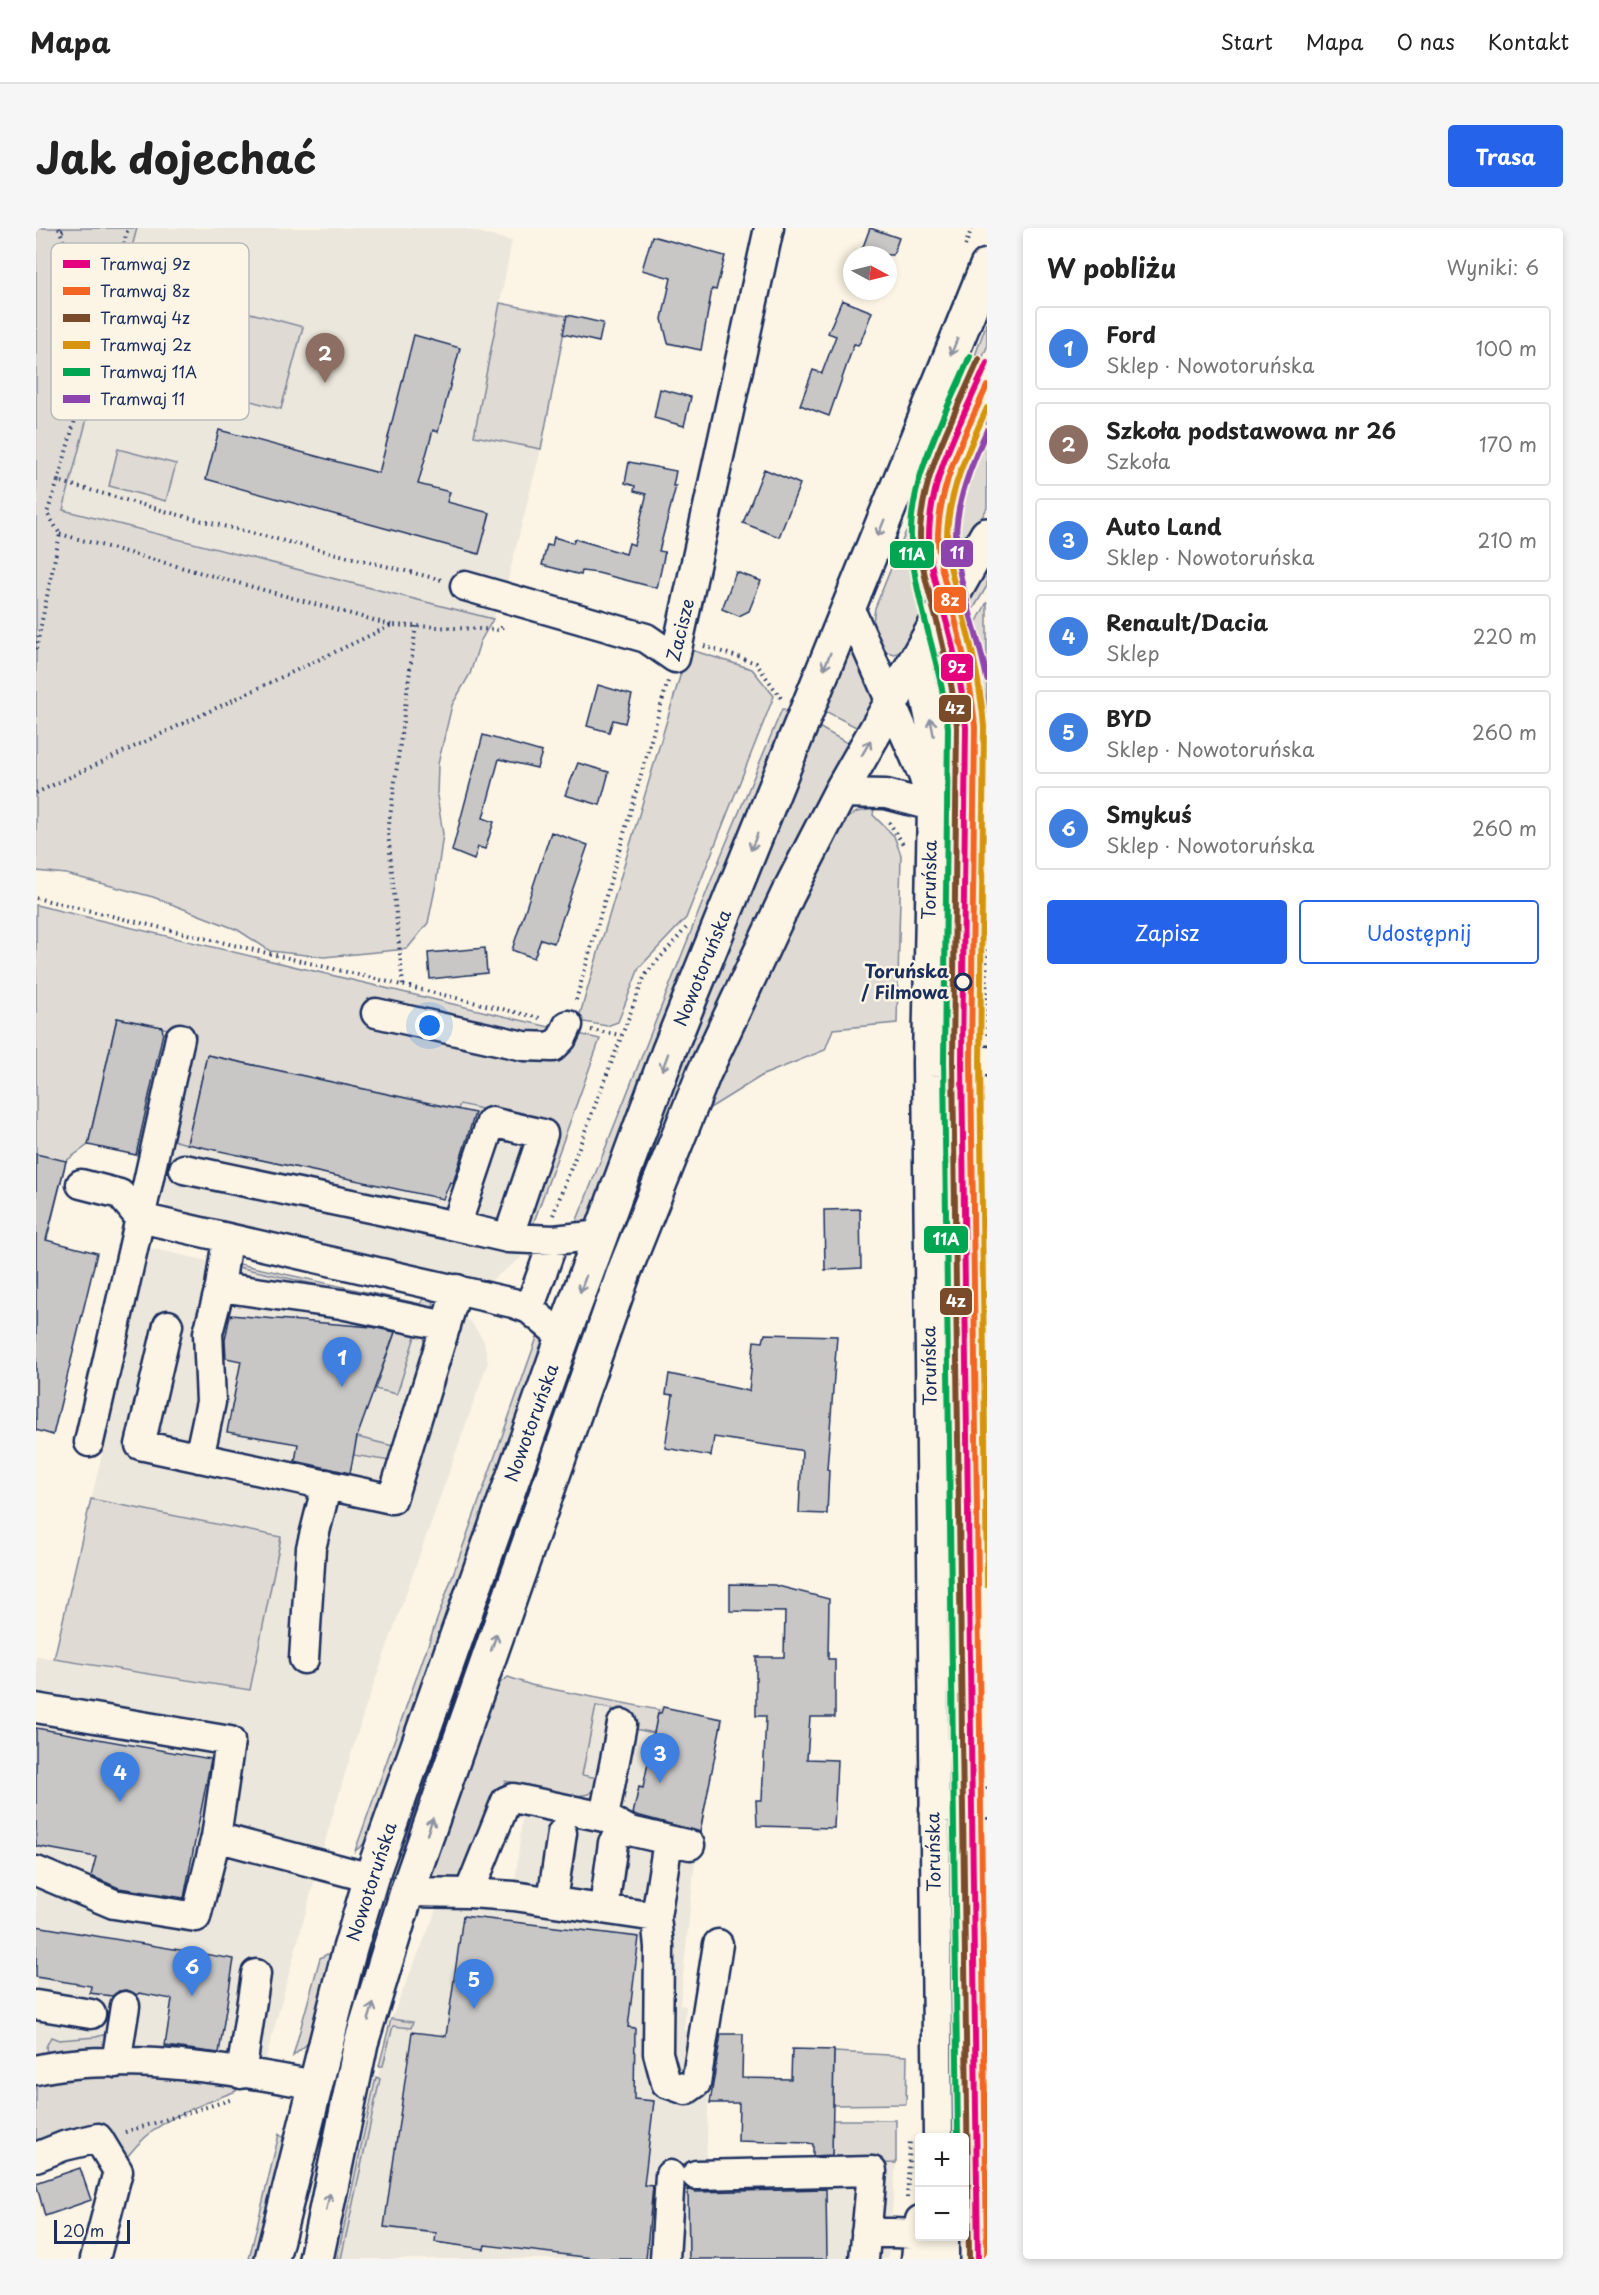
<!DOCTYPE html>
<html lang="pl">
<head>
<meta charset="utf-8">
<style>
	body { margin:0; font-family:"Playpen Sans",sans-serif; background:#f6f6f6; color:#222 }
	.controls { position:absolute; right:18px; bottom:18px; display:grid; overflow:hidden; border-radius:6px; box-shadow:0 3px 9px #0003 }
	.controls button { width:54px; height:54px; display:grid; place-items:center; padding:0; border:0; border-bottom:2px solid #e0e0e0; background:#fff; color:#222; font:30px sans-serif }
	.compass { position:absolute; left:807px; top:18px; width:54px; height:54px; border-radius:50%; background:#fff; box-shadow:0 3px 9px #0003; rotate:97deg }
	.scale { position:absolute; left:18px; bottom:15px; width:76px; box-sizing:border-box; padding-left:6px; border:3px solid #1b2f5e; border-top:0; font-size:16px; line-height:21px; white-space:nowrap; color:#1b2f5e; -webkit-text-stroke:4px #fcf5e5; paint-order:stroke }
	.you { position:absolute; left:394px; top:798px; width:21px; height:21px; margin:-15px; border:4px solid #fff; border-radius:50%; background:#1a73e8; box-shadow:0 0 0 9px #1a73e833 }
	.badge { display:grid; place-items:center; width:39px; height:39px; border-radius:50%; background:#2563eb; color:#fff; font-size:20px; font-weight:700 }
	.pin { position:absolute; translate:-50% -50px; filter:drop-shadow(0 2px 3px #0008) }
	.pin::after { content:''; position:absolute; top:32px; width:21px; height:18px; background:inherit; clip-path:polygon(0 0,100% 0,50% 100%) }
	.list { margin:0; padding:0; list-style:none }
	h2 { display:flex; justify-content:space-between; align-items:center; height:78px; margin:0; padding:0 24px; font-size:26px }
	h2 small { font-size:20px; font-weight:400; color:#767676 }
	.list li { display:grid; grid-template-columns:39px 1fr auto; gap:18px; align-items:center; box-sizing:border-box; height:84px; margin:0 12px 12px; padding:0 12px; border:2px solid #e0e0e0; border-radius:6px }
	.list b { display:block; font-size:22px; white-space:nowrap }
	.list p { margin:0; font-size:20px; white-space:nowrap; color:#767676 }
	.list em { font-size:20px; font-style:normal; color:#767676 }
	.actions { display:flex; gap:12px; padding:18px 24px }
	.actions a { flex:1; padding:14px 0; border:2px solid #2563eb; border-radius:6px; text-align:center; font-size:21px; color:#2563eb }
	.actions .main { background:#2563eb; color:#fff }
	.map { position:relative; flex:none; width:951px; height:2031px; overflow:hidden; border-radius:6px }
	header { display:flex; align-items:center; gap:36px; box-sizing:border-box; height:84px; padding:0 30px; background:#fff; border-bottom:2px solid #e0e0e0 }
	header strong { font-size:28px }
	nav { display:flex; gap:33px; margin-inline-start:auto; font-size:21px }
	.intro { display:flex; align-items:center; justify-content:space-between; box-sizing:border-box; height:144px; padding:0 36px }
	h1 { margin:0; font-size:42px }
	.button { padding:15px 27px; border-radius:6px; background:#2563eb; color:#fff; font-size:21px; font-weight:700 }
	main { display:flex; gap:36px; padding:0 36px }
	aside { flex:1; background:#fff; border-radius:6px; box-shadow:0 3px 9px #0003 }
	.map>svg:first-child { display:block }
</style>
</head>
<body>
<header>
<strong>Mapa</strong>
<nav><a>Start</a><a>Mapa</a><a>O nas</a><a>Kontakt</a></nav>
</header>
<div class="intro"><h1>Jak dojechać</h1><a class="button">Trasa</a></div>
<main>
<div class="map">
<svg width="951" height="2031" viewBox="0 0 951 2031">
	<rect width="100%" height="100%" fill="#fcf5e5"/>
	<filter id="ink" filterUnits="userSpaceOnUse"><feTurbulence type="fractalNoise" baseFrequency=".0167" numOctaves="2"/><feDisplacementMap in="SourceGraphic" scale="12" xChannelSelector="R" yChannelSelector="G"/><feConvolveMatrix kernelMatrix="1 2 1 2 8 2 1 2 1" color-interpolation-filters="sRGB"/></filter>
	<g filter="url(#ink)">
		<path fill="#ece7dc" d="M101,0H426L476,13L464,75L531,88L505,221L472,351L457,391L26,282Z
			M160,806L536,887L484,1031L449,1057L137,986L123,970Z
			M114,1020L424,1089L435,1094L448,1113L452,1134L327,1487L292,1603L229,1834L0,1911V1428L18,1431Z
			M495,1457L622,1482L624,1477L688,1490L660,1625L644,1777L650,1778L648,1803L675,1805L670,1939L860,1935L852,2031H301L355,1791L415,1647L479,1656L486,1591L454,1585Z"/>
		<path fill="#dfdbd4" stroke="#7d8599" stroke-width="1.5" d="M0,0H101L27,282L457,391L444,414L434,446L416,477L402,536L401,568L407,606L400,656L392,695L371,721L288,729L234,723L202,702L117,669L30,646L0,643Z
			M98,54L267,99L245,181L76,136Z
			M464,75L531,88L505,221L438,208Z
			M951,94V119C931,168 887,254 887,305C888,328 894,350 899,372L871,418L865,424L858,426L844,422L836,401L839,380L925,167Z
			M951,185V280L918,340C907,284 930,237 951,185Z
			M82,221L140,236L130,273L73,258Z
			M951,334V358L932,390L928,380Z
			M951,374V535L950,472L935,405Z
			M813,412L818,416L823,438L841,468L822,500L787,482Z
			M652,421L716,441L738,468L650,690L603,740L582,794L571,798L542,793Z
			M914,435C926,480 923,525 921,572L918,520L905,457Z
			M746,481L753,482V486L554,991L547,996L539,997L686,625Z
			M779,497L815,517L368,1624L363,1626L361,1625L552,1079L659,798Z
			M838,581L837,587L858,608L865,627L861,795L797,801L789,822L727,847L669,883L754,691L802,597L821,584Z
			M0,677L564,811L496,999L488,994L521,898L424,876L422,881L171,827L151,916L136,912L160,807L81,790L52,917L30,933L0,1056Z
			M199,1035L385,1076L389,1068L398,1070L397,1083L193,1037Z
			M342,1094L380,1105L361,1166L339,1161L360,1102L339,1100Z
			M504,1101L508,1116L333,1612L319,1623Z
			M321,1209L365,1220L354,1233L317,1227Z
			M55,1271L245,1309L214,1462L18,1431Z
			M472,1449L495,1457L623,1482L618,1505L590,1499L585,1483L560,1478L546,1547L561,1550L562,1559L553,1566L541,1568L469,1553L429,1652L397,1654L394,1643L452,1476L465,1454Z
			M291,1726L297,1728L271,1816L257,1828L284,1730Z
			M355,1791L377,1794L375,1800L357,1798L347,1838H343Z
			M70,1806V1822L11,1826L10,1819L15,1809L23,1812L60,1809Z
			M798,1824L871,1828L870,1876L797,1877Z
			M80,1846L198,1854L203,1859L200,1863C155,1881 121,1890 90,1930L81,1924L0,1919V1854Z
			M340,1849L344,1851L305,2031H301Z
			M796,1892H860V1935L796,1937Z
			M243,1906L247,1910L246,1917L218,2031H213Z"/>
		<path fill="#c8c7c6" stroke="#1b2f5e" stroke-width="1.5" d="M834,0L863,10L857,27H824Z
			M616,8L689,28L680,62L676,61L665,122L632,115L626,91L635,50L606,42Z
			M806,72L836,84L825,113L822,117L818,116L793,188L764,177L777,142L786,145L800,108L792,105Z
			M531,87L567,95L563,114L527,106Z
			M378,107L424,120L402,204L397,202L382,256L414,264L411,274L454,285L443,326L170,251L183,202L343,245Z
			M624,161L655,169L648,198L618,190Z
			M593,234L640,243L637,258H640L623,323L629,324L621,360L562,345L546,343L545,347L506,337L511,317L516,318L518,309L537,315L539,311L590,326L593,315L598,317L610,269V266L598,263L599,258L589,255Z
			M728,241L764,256L743,309L707,295Z
			M700,344L725,353L713,383L703,388L686,381Z
			M562,457L596,467L589,495L577,492L573,504L551,498Z
			M447,507L506,524L501,540L463,531L447,590L458,594L449,621L442,619L438,632L416,623Z
			M542,535L573,544L564,577L529,567Z
			M515,604L552,617L518,715L505,711L498,730L476,722Z
			M449,720L451,745L394,751L392,725Z
			M81,790L126,799L127,805L100,927L52,917Z
			M171,827L439,885L417,955L414,954L407,971L151,916Z
			M0,926L30,933L10,1012L61,1025L17,1207L0,1202Z
			M824,981L825,1040L789,1042L788,982Z
			M194,1087L336,1099L359,1104L321,1209L314,1245L259,1233L262,1216L191,1204L205,1133L190,1130L189,1112Z
			M729,1106L801,1108L791,1241L793,1242L791,1286L763,1285L766,1223L763,1222L678,1209L675,1228L629,1220L637,1167L630,1166L633,1146L713,1163L718,1113L727,1114Z
			M694,1356L738,1357L793,1371L792,1431H799V1489H774L771,1531L801,1532L798,1600L721,1598L720,1572H726L730,1488H720V1429H748L749,1384L694,1383Z
			M627,1479L686,1491L664,1604L597,1586L603,1559L607,1560L622,1485H625Z
			M0,1500L175,1531L148,1670L83,1660L55,1648L60,1629L0,1618Z
			M427,1688L603,1709L592,1799L599,1800L598,1871L618,1873L608,1957L617,1958L610,2031H565L449,2017L448,2021L399,2014L400,2005L348,1999L376,1804L410,1808Z
			M0,1698L198,1731L183,1825L129,1818L136,1771L103,1765L101,1767L91,1762L83,1763L76,1768L54,1765L55,1758L0,1749Z
			M685,1806H707L706,1850L755,1851L756,1821L798,1822L796,1927L777,1928V1916L772,1915L702,1913L703,1875H674Z
			M44,1940L55,1972L9,1988L0,1955Z
			M652,1961L660,1964L790,1961L791,2031H653Z"/>
		<g fill="none" stroke-linecap="round" stroke-linejoin="round">
			<defs>
				<path id="minor" d="M429,358L610,410L639,430L733,0
					M813,379L887,547L892,564
					M880,433C894,487 903,521 896,578L891,834L902,1910
					M804,565L850,566L896,578
					M340,785L488,818L517,819L526,810L532,797
					M144,810L104,990L477,1075L493,1081L527,1109
					M891,834L951,833
					M148,941L420,998
					M45,956L84,966L104,990L53,1214
					M472,1010L420,998L455,894L507,906L472,1010L518,1012L565,1007
					M184,1059L305,1076L410,1098
					M493,1081L518,1012
					M132,1097L104,1217L356,1271L421,1061
					M163,1230L175,1174L172,1105L184,1059L191,1011
					M268,1431L275,1320L291,1256
					M0,1480L194,1513L180,1609
					M898,1581L951,1575
					M568,1589L594,1603L654,1617
					M0,1643L78,1676L160,1689L180,1609L335,1650
					M371,1664L433,1665L470,1573L477,1570L568,1589L586,1496
					M433,1665L478,1668L620,1689L623,1719L622,1825L630,1855L650,1862L660,1855L682,1716
					M516,1673L526,1605
					M568,1680L577,1615
					M620,1689L630,1626
					M0,1777L55,1786
					M80,1835L89,1778
					M0,1842C81,1823 197,1841 279,1857
					M205,1846L220,1746
					M0,1929L28,1918L62,1910L82,1943L59,2031
					M660,1947L836,1943L828,2031
					M830,2004L884,2006
					M629,2031L634,1947
					M880,2031L884,1992
					M908,2031V2008"/>
				<path id="major" d="M236,2031L313,1724L335,1650L527,1109L632,825L951,38
					M280,2031L325,1815L371,1664L588,1044L668,845L752,666L804,565L951,307"/>
			</defs>
			<use href="#minor" stroke="#1b2f5e" stroke-width="33"/>
			<use href="#major" stroke="#1b2f5e" stroke-width="38"/>
			<path stroke="#1b2f5e" stroke-width="4" stroke-dasharray="1.5 4.5" stroke-linecap="butt" d="M23,0L61,109
				M26,3L31,0
				M929,18L936,0
				M22,253L92,0
				M24,306L355,397
				M668,418L720,435L745,470
				M0,421L24,306L11,285L22,253L143,287L406,352
				M0,565L356,397L464,402L468,396
				M853,594L867,616
				M0,670L504,790
				M367,757L352,604L380,398
				M540,772L632,453
				M555,802L585,807
				M950,807L951,694
				M517,987L609,747L650,700
				M89,1904L197,1871
				M871,1970L874,1912"/>
			<use href="#minor" stroke="#fcf5e5" stroke-width="28"/>
			<use href="#major" stroke="#fcf5e5" stroke-width="33"/>
			<defs>
				<path id="tram-1" d="M942,2031L926,833L930,499C927,464 920,430 911,396C903,367 892,337 893,307C894,246 928,189 951,135"/>
				<path id="tram-2" d="M951,2031L935,833L939,499C936,462 928,427 919,391C912,363 901,334 902,305C904,253 930,204 951,158"/>
				<path id="tram-3" d="M933,2031L917,833L921,499C918,464 910,431 902,397C894,368 884,337 884,307C885,245 919,187 943,131"/>
				<path id="tram-4" d="M951,180C933,220 913,262 911,306C910,333 920,361 927,387C937,424 945,461 948,499L944,833L951,1357"/>
				<path id="tram-5" d="M922,1910L908,833L912,500C906,437 879,375 875,315C872,250 910,186 934,128"/>
				<path id="tram-6" d="M951,202C936,235 921,271 920,307C919,351 943,406 951,451"/>
			</defs>
			<use href="#tram-1" stroke="#fcf5e5" stroke-width="10"/>
			<use href="#tram-2" stroke="#fcf5e5" stroke-width="10"/>
			<use href="#tram-3" stroke="#fcf5e5" stroke-width="10"/>
			<use href="#tram-4" stroke="#fcf5e5" stroke-width="10"/>
			<use href="#tram-5" stroke="#fcf5e5" stroke-width="10"/>
			<use href="#tram-6" stroke="#fcf5e5" stroke-width="10"/>
			<use href="#tram-1" stroke="#e5007d" stroke-width="6"/>
			<use href="#tram-2" stroke="#f26522" stroke-width="6"/>
			<use href="#tram-3" stroke="#7a4b2a" stroke-width="6"/>
			<use href="#tram-4" stroke="#d6940e" stroke-width="6"/>
			<use href="#tram-5" stroke="#00a651" stroke-width="6"/>
			<use href="#tram-6" stroke="#8e44ad" stroke-width="6"/>
		</g>
		<defs><path id="oneway-shaft" d="M-6 0H5M1.5-3L5.5 0L1.5 3" fill="none" stroke-width="1.6" stroke-linecap="round" stroke-linejoin="round" transform="scale(1.5)"/></defs>
		<g stroke="#8c92a2">
			<use href="#oneway-shaft" transform="translate(918 119) rotate(112)"/>
			<use href="#oneway-shaft" transform="translate(845 300) rotate(112)"/>
			<use href="#oneway-shaft" transform="translate(791 433) rotate(113)"/>
			<use href="#oneway-shaft" transform="translate(896 499) rotate(-101)"/>
			<use href="#oneway-shaft" transform="translate(830 520) rotate(-60)"/>
			<use href="#oneway-shaft" transform="translate(718 614) rotate(112)"/>
			<use href="#oneway-shaft" transform="translate(629 834) rotate(110)"/>
			<use href="#oneway-shaft" transform="translate(547 1056) rotate(110)"/>
			<use href="#oneway-shaft" transform="translate(458 1414) rotate(-71)"/>
			<use href="#oneway-shaft" transform="translate(394 1598) rotate(-71)"/>
			<use href="#oneway-shaft" transform="translate(335 1784) rotate(-73)"/>
			<use href="#oneway-shaft" transform="translate(292 1974) rotate(-78)"/>
		</g>
	</g>
	<circle fill="#fcf5e5" stroke="#1b2f5e" stroke-width="3" cx="927" cy="754" r="8"/>
	<g text-anchor="middle" stroke-width="5" stroke-linejoin="round" paint-order="stroke">
		<g font-size="18" fill="#1b2f5e" stroke="#fcf5e5">
			<text transform="translate(645 402) rotate(-76)" y="6">Zacisze</text>
			<text transform="translate(894 652) rotate(-89)" y="6">Toruńska</text>
			<text transform="translate(667 740) rotate(-68)" y="6">Nowotoruńska</text>
			<text transform="translate(894 1138) rotate(-91)" y="6">Toruńska</text>
			<text transform="translate(496 1195) rotate(-70)" y="6">Nowotoruńska</text>
			<text transform="translate(898 1624) rotate(-91)" y="6">Toruńska</text>
			<text transform="translate(336 1654) rotate(-72)" y="6">Nowotoruńska</text>
		</g>
		<g font-size="18" font-weight="bold" fill="#1b2f5e" stroke="#fcf5e5" text-anchor="end">
			<text x="913" y="750">Toruńska<tspan x="913" dy="21">/ Filmowa</tspan></text>
		</g>
	</g>
	<rect x="15" y="15" width="198" height="177" rx="9" fill="#fcf5e5" stroke="#b8babc" stroke-width="1.5"/>
	<rect x="27" y="32" width="27" height="8" fill="#e5007d"/>
	<rect x="27" y="59" width="27" height="8" fill="#f26522"/>
	<rect x="27" y="86" width="27" height="8" fill="#7a4b2a"/>
	<rect x="27" y="113" width="27" height="8" fill="#d6940e"/>
	<rect x="27" y="140" width="27" height="8" fill="#00a651"/>
	<rect x="27" y="167" width="27" height="8" fill="#8e44ad"/>
	<g font-size="16" fill="#1b2f5e">
		<text x="64" y="42">Tramwaj 9z</text>
		<text x="64" y="69">Tramwaj 8z</text>
		<text x="64" y="96">Tramwaj 4z</text>
		<text x="64" y="123">Tramwaj 2z</text>
		<text x="64" y="150">Tramwaj 11A</text>
		<text x="64" y="177">Tramwaj 11</text>
	</g>
	<g stroke="#fcf5e5" stroke-width="2">
		<rect x="904" y="311" width="34" height="29" rx="6" fill="#8e44ad"/>
		<rect x="853" y="312" width="46" height="29" rx="6" fill="#00a651"/>
		<rect x="897" y="358" width="34" height="28" rx="6" fill="#f26522"/>
		<rect x="904" y="425" width="34" height="29" rx="6" fill="#e5007d"/>
		<rect x="902" y="466" width="34" height="29" rx="6" fill="#7a4b2a"/>
		<rect x="887" y="997" width="46" height="29" rx="6" fill="#00a651"/>
		<rect x="903" y="1059" width="34" height="29" rx="6" fill="#7a4b2a"/>
	</g>
	<g font-size="16" text-anchor="middle" font-weight="bold" fill="#fff">
		<text x="921" y="331">11</text>
		<text x="876" y="332">11A</text>
		<text x="914" y="378">8z</text>
		<text x="921" y="445">9z</text>
		<text x="919" y="486">4z</text>
		<text x="910" y="1017">11A</text>
		<text x="920" y="1079">4z</text>
	</g>
</svg>
<div class="controls">
<button>+</button>
<button>−</button>
</div>
<svg class="compass" viewBox="-18 -18 36 36"><path d="M0-13l5 13h-10z" fill="#e53935"/><path d="M0 13l5-13h-10z" fill="#767676"/></svg>
<div class="scale">20 m</div>
<div class="you"></div>
<div class="pin badge" style="left:306px;top:1159px;background:#3f7fe0">1</div>
<div class="pin badge" style="left:289px;top:155px;background:#8d6e63">2</div>
<div class="pin badge" style="left:624px;top:1555px;background:#3f7fe0">3</div>
<div class="pin badge" style="left:84px;top:1574px;background:#3f7fe0">4</div>
<div class="pin badge" style="left:438px;top:1781px;background:#3f7fe0">5</div>
<div class="pin badge" style="left:156px;top:1768px;background:#3f7fe0">6</div>
</div>
<aside>
<h2>W pobliżu<small>Wyniki: 6</small></h2>
<ul class="list">
<li><span class="badge" style="background:#3f7fe0">1</span><div><b>Ford</b><p>Sklep · Nowotoruńska</p></div><em>100 m</em></li>
<li><span class="badge" style="background:#8d6e63">2</span><div><b>Szkoła podstawowa nr 26</b><p>Szkoła</p></div><em>170 m</em></li>
<li><span class="badge" style="background:#3f7fe0">3</span><div><b>Auto Land</b><p>Sklep · Nowotoruńska</p></div><em>210 m</em></li>
<li><span class="badge" style="background:#3f7fe0">4</span><div><b>Renault/Dacia</b><p>Sklep</p></div><em>220 m</em></li>
<li><span class="badge" style="background:#3f7fe0">5</span><div><b>BYD</b><p>Sklep · Nowotoruńska</p></div><em>260 m</em></li>
<li><span class="badge" style="background:#3f7fe0">6</span><div><b>Smykuś</b><p>Sklep · Nowotoruńska</p></div><em>260 m</em></li>
</ul>
<div class="actions"><a class="main">Zapisz</a><a>Udostępnij</a></div>
</aside>
</main>
</body>
</html>
